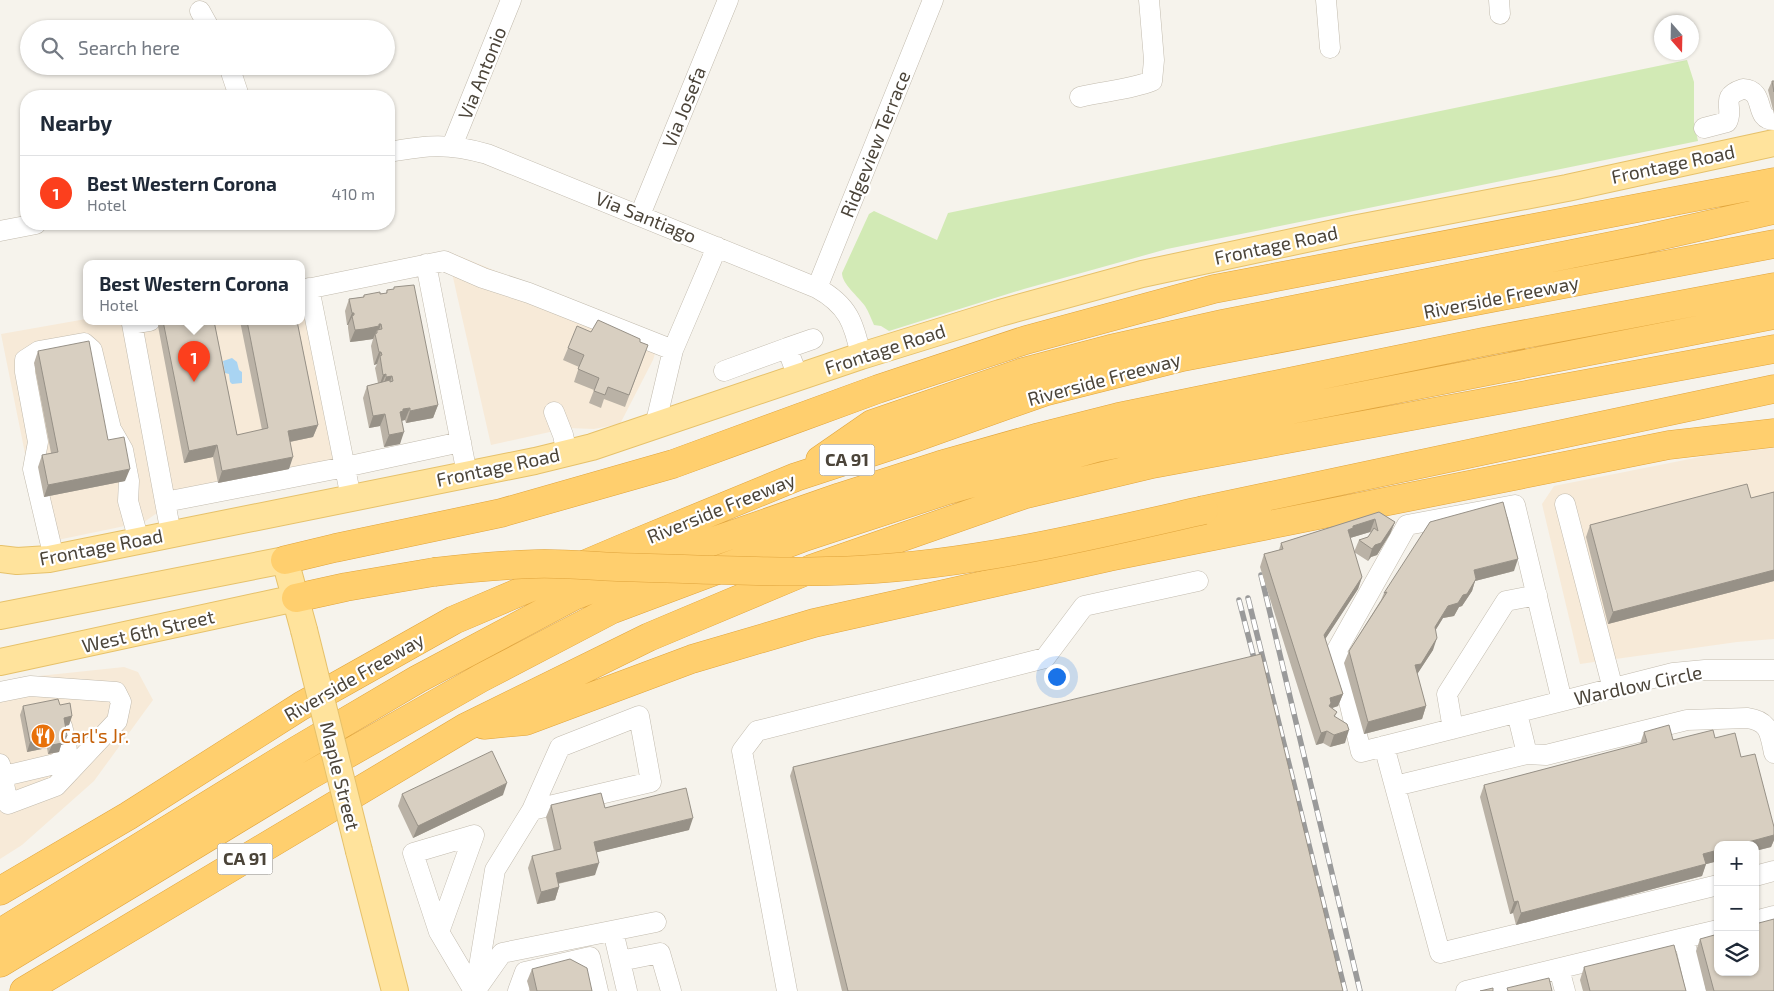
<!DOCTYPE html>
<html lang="en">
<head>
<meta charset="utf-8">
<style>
	body { margin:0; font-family:"Exo 2",sans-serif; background:#f6f6f7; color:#1f2937 }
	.controls { position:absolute; right:15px; bottom:15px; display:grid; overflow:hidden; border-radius:10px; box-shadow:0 1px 4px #0004 }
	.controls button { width:45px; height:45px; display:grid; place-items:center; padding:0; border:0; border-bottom:1px solid #e0e1e3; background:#fff; color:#1f2937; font:25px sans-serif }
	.compass { position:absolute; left:1654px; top:15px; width:45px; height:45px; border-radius:50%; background:#fff; box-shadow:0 1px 4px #0004; rotate:160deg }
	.you { position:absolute; left:1056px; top:676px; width:18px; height:18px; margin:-12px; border:4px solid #fff; border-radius:50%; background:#1a73e8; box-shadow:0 0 0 8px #1a73e833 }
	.badge { display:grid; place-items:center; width:32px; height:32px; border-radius:50%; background:#fc3f1d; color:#fff; font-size:16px; font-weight:700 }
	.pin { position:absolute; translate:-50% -41px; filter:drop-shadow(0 1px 2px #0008) }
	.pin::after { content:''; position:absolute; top:26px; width:18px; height:15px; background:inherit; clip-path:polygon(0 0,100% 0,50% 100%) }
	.popup { position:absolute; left:83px; top:260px; width:222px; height:65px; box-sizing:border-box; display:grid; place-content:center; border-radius:10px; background:#fff; filter:drop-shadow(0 1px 4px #0005); font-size:16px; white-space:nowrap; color:#747a83 }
	.popup b { font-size:19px; color:#1f2937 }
	.popup::after { content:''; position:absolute; left:50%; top:100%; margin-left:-10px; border:10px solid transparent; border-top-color:#fff }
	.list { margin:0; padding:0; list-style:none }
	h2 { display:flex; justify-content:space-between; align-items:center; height:65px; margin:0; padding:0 20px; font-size:21px }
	h2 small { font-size:16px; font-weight:400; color:#747a83 }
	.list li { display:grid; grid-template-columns:32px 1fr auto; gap:15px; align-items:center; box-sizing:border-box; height:75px; padding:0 20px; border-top:1px solid #e0e1e3 }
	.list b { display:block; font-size:19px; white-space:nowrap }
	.list p { margin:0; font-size:16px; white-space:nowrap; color:#747a83 }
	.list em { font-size:16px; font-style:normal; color:#747a83 }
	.icon { flex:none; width:28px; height:28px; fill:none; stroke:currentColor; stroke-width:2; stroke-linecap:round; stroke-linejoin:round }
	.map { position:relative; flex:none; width:1774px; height:991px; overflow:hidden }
	.search { position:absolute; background:#fff; box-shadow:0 1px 4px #0004; left:20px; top:20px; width:375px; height:55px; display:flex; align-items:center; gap:12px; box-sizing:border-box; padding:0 18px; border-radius:28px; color:#747a83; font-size:19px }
	.panel { position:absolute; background:#fff; box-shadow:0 1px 4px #0004; left:20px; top:90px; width:375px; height:140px; border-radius:20px }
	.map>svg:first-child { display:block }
</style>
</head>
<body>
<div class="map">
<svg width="1774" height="991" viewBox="0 0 1774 991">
	<rect width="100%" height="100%" fill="#f6f3ec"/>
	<path fill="#f7ead8" d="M447,251L660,338L653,360L620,424L594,429L568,428L491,445Z
		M302,280L339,473L160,511L144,522L43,543L1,334L86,319V321H302Z
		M1774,448V639L1737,642L1580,664L1542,504L1554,486L1710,455Z
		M124,667L138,672L153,700L94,781L22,845L0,859V682L20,678Z"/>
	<path fill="#d2eab5" d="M1687,60L1694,82V122L1698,141L1167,249L1024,289L889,331L881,326L874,325C871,319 869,312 865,306C858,296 842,284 842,273L869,214L874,211L937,240L948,213Z"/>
	<path fill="#a9d4f2" d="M232,358L237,362L239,370L242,372V383L232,384L230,382L229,374L225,373L223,361Z"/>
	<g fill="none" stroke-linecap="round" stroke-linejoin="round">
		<defs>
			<path id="minor" d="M1326,0L1330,48
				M1499,0L1500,14
				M200,11L210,29
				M229,66L239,96
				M1080,97C1104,91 1129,90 1152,81L1154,60L1149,0
				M1704,128L1727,122C1735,108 1718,97 1743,89C1767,90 1753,120 1774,120
				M452,146L511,0
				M389,152C428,145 448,143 487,154L817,288C848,305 854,323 861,356
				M640,215L728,0
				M0,231L36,224
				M426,264L467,474
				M309,288L351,498
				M817,288L933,0
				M302,290L444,261L483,278L529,293L673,350
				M150,321L132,324L171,534
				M787,348L813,339
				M724,371L787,348L798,377
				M554,412L563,435L567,453
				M655,426L673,350L717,247
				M165,502L345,467L461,442
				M1565,504L1613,689
				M54,558L33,469L38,442L25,372V360L39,351L84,343L92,350L111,429L123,450L129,481L128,501L139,541
				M0,692L30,686L116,692L121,702L117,721L56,786L8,804L0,764
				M1562,701L1515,505L1407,525L1337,650L1361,752L1673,673L1705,670H1774
				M1517,713L1527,754
				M1453,729L1447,694L1506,601L1537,595
				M1384,746L1440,953L1718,885
				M0,777L55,764C73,755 66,743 62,726
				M1395,786L1527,754L1546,755L1687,720L1747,718C1770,721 1770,734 1774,753
				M1755,876L1774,871
				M1755,921L1774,916
				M613,931L627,991
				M439,932L474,835L413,853L439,932L474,991
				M620,961L660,953L671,991
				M1559,969L1565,991
				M478,987L502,953L656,922
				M475,991L495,870L532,810L560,747L639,716L651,782L532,810
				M518,991L525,972L590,957L598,991
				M787,991L742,751L757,731L1045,658L1084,606L1198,581
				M1466,991L1684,938
				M1696,991L1684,938L1718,930"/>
			<path id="major" d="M0,559L17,561L49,559L535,461L592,447L861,356L1000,313L1142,274L1353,229L1567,188L1774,143
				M0,616L285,560L304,630
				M0,662L296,598
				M359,851L395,991"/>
			<path id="highway" d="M820,460L872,424L1023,372L1110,349L1222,324L1641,240L1774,210
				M1204,510L1774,389
				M285,560L335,548L501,513L673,464L878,389L1026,340L1214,289L1774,182
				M296,598L346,587L434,572
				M484,725L526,721L692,659L814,623L1109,557L1669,445L1774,433
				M0,891L128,816L301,706L454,620L621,549L796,477L906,441L1044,392L1183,357L1774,244
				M0,933L299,749L418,679L574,596L711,542L840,497L940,465L1039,437L1118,417L1483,342L1774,287
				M0,963L305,778L481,678L611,610L805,537L948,490L1096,448L1774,315
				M24,991L466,727L649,637L811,569L1023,495L1153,464L1774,349"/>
		</defs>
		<use href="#minor" stroke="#c2bbae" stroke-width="21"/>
		<use href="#major" stroke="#e6c16a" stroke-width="28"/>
		<use href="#highway" stroke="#e0a43c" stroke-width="29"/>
		<use href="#minor" stroke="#fff" stroke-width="20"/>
		<use href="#major" stroke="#ffe39c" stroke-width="26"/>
		<use href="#highway" stroke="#ffcf6e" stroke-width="28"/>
		<defs>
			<path id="rail" d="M1261,575L1360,991
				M1248,598L1345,991
				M1239,600L1257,670"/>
		</defs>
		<use href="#rail" stroke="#9a9a9a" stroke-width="5.5"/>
		<use href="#rail" stroke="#fff" stroke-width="4" stroke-dasharray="11" stroke-linecap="butt"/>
		<defs>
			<path id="major-bridge" d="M304,630L359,851"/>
			<path id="highway-bridge" d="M434,572C468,568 501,565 535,564C562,563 590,566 617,567C697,569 778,574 858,570C976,564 1090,536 1204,510"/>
		</defs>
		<use href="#major-bridge" stroke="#e6c16a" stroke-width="28" stroke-linecap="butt"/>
		<use href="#highway-bridge" stroke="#e0a43c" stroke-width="29" stroke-linecap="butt"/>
		<use href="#major-bridge" stroke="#ffe39c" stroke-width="26"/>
		<use href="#highway-bridge" stroke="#ffcf6e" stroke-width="28"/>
	</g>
	<path fill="#bab2a6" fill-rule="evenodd" d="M1772,81H1774V114L1768,90Z
		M394,287L438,405L433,418L406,423L405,420L402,421L400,444L384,447L380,426L369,428L363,398L367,386L378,383L375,368L377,364L374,365L371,346L373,339L359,341L350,342L348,328V325H347L345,311L349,299L363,297L364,295L386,293L387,290L394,289Z
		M160,321H214L237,435L262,430L240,321H297L318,425L313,437L290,442L289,469L218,483L213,457L184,463L158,326Z
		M591,332L640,342L648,345L625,407L604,399L601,408L589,403L594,390L574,382L579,367L563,360L568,348Z
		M38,351L108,440L125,481L44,497L38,467L42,455L51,453L34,363Z
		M1774,492V581L1608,624L1586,537L1590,525L1751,498Z
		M1379,512L1395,522L1390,534L1377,555L1371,557L1368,561L1354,552L1362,577L1358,589L1325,639L1343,694L1338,706L1332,708L1337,712L1335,716L1345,743L1330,747L1323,743L1316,745L1260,567L1264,554L1279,550L1281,543ZM1370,532L1371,533L1368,537L1359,540L1354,552L1350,538Z
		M1514,571L1475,581L1472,591L1462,606L1459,607L1454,616L1443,618L1435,631L1433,650L1417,674L1426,706L1422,719L1364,734L1344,663L1349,651L1381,600L1384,593Z
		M60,705L72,716L69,725L65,726L64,745H61L59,752L48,754L47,748L27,752L20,715L23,706Z
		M1644,732L1741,757L1774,827V840L1771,847L1755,851V845H1718V861L1706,864L1702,876L1516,925L1513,913L1510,914L1480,797L1484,785L1640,744Z
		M793,767L1343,991H842L790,776Z
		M402,794L503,795L413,838L398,806Z
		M551,805L605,808L689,830L597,852L595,875L558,884L559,887L555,900L537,904L528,868L532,856L554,851L546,817Z
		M1700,939L1774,991H1706L1696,951Z
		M1584,967L1686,991H1583L1580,980Z
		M532,969L592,991H530L527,981Z"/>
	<path fill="#979187" d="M352,313H354L348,325H347Z
		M381,324L377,336V330L373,339L359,341L350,342L355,330Z
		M379,352H381L377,364L374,365Z
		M386,374L381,386L379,387L383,375Z
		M392,376L387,388L382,389L386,377Z
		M438,405L433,418L406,423L410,411Z
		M410,408L405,420L399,421L400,412L403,409Z
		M385,414L380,426L369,428L373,416Z
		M318,425L313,437L284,443L288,431Z
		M404,432L400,444L384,447L389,435Z
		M217,445L213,457L184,463L189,451Z
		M293,457L289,469L218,483L222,471Z
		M130,469L125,481L44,497L48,485Z
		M1375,519L1370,532L1350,538L1348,530L1353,526Z
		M1395,522L1390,534L1377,555L1371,557L1368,561L1372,549L1375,545Z
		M1518,559L1514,571L1475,581L1472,591L1462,606L1459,607L1454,616L1443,618L1430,639L1435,627L1448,606L1474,570Z
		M1774,570V581L1608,624L1613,612Z
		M1362,577L1358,589L1320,647L1324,635Z
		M1437,638L1433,650L1416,676L1415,665Z
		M1343,694L1338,706L1329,709L1330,698Z
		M1426,706L1422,719L1364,734L1368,722Z
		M72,716L69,725L60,727L64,718Z
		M1349,730L1345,743L1330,747L1334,735Z
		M1327,731L1323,743L1316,745L1321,733Z
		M67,736L64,745H61L59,752L48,754L52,745L61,737Z
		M50,739L47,748L27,752L30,742Z
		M507,783L503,795L413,838L418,826Z
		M693,818L689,830L590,854L594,842Z
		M1774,835V840L1771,847L1755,851V845H1737Z
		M1718,850V861L1699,866L1703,854Z
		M599,863L595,875L551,885L556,873Z
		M1706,864L1702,876L1516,925L1521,913Z
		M559,887L555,900L537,904L541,892Z
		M1518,901L1513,913L1510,914L1514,902Z"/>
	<path fill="#d8cfc1" stroke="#979187" d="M1772,81H1774V92Z
		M414,285L438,405L410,411V408L403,409V411L400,412L404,432L389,435L385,414L373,416L367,386L390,380V382L393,381L392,376L386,377V374L383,375L380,356L382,355L381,352H379L375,334L377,333V330L382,329L381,324H379V326L364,329L355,330L352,316L354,315V313H352L349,299L364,297V295L380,292V294L387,293V290L394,289V287Z
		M598,320L640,339V342L648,345L629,395L608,387L605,395L594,391L599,378L578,369L584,355L568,348L577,326L591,332Z
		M163,321H214L237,435L268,428L247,321H297L318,425L288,431L293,457L222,471L217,445L189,451Z
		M89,341L108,440L124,437L130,469L48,485L42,455L58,452L38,351Z
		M1747,484L1751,498L1774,492V570L1613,612L1590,525Z
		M1503,502L1518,559L1474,570L1476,579L1467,594L1463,595L1458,603L1448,606L1435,627L1437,638L1421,664L1415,665L1426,706L1368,722L1349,651L1387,592L1384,593L1430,522Z
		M1379,512L1395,522L1381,543L1375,545L1372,549L1359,540L1368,537L1374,528L1378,531L1375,519L1353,526V528L1348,530L1362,577L1324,635L1343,694L1330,698L1331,703L1329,706L1337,712L1334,716L1347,724L1349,730L1334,735L1327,731L1321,733L1264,554L1283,549L1281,543Z
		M1261,654L1343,991H848L793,767Z
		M58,699L60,705L70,703L72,716L64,718L67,736L61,737L62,743L52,745L50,739L30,742L23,706Z
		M1669,725L1673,740L1713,730L1715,738L1735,733L1741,757L1755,754L1774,827V835L1737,845H1718V850L1703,854L1706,864L1521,913L1518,901L1514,902L1484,785L1647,742L1644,732Z
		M492,751L507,783L418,826L402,794Z
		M686,788L693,818L594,842L599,863L556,873L559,887L541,892L532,856L561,849L551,805L601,793L605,808Z
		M1774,919V991H1714L1700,939L1718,934V972H1755V924Z
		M1674,945L1686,991H1590L1584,967Z
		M570,959L587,968L592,991H537L532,969Z
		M1549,978L1552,991H1508L1507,988Z
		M1493,988V991H1480Z"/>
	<defs>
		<symbol id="restaurant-disc" viewBox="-11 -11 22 22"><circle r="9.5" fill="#e8710a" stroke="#fff"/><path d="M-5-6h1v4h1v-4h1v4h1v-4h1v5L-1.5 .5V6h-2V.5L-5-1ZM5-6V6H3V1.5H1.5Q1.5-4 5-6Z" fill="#fff"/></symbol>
	</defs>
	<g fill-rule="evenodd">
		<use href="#restaurant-disc" x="29" y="722" width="28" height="28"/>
	</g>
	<g text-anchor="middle" stroke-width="4.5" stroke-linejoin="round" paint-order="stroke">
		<g fill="#fff" stroke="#817c74" stroke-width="1">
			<rect x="819.5" y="444.5" width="55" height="31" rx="4"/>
			<rect x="217.5" y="843.5" width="55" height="31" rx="4"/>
		</g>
		<g font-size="18" font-weight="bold" fill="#4b4439">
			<text x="847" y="466">CA 91</text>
			<text x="245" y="865">CA 91</text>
		</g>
		<g font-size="19" fill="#4b4439" stroke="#fff">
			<text transform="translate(482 73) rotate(-68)" y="7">Via Antonio</text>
			<text transform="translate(684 107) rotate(-68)" y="7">Via Josefa</text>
			<text transform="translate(875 144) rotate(-68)" y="7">Ridgeview Terrace</text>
			<text transform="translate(1673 164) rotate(-12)" y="7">Frontage Road</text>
			<text transform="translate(646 217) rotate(22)" y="7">Via Santiago</text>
			<text transform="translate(1276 245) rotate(-12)" y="7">Frontage Road</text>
			<text transform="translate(1501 297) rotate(-11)" y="7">Riverside Freeway</text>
			<text transform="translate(885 349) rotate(-18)" y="7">Frontage Road</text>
			<text transform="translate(1104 379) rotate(-15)" y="7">Riverside Freeway</text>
			<text transform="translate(498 467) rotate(-12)" y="7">Frontage Road</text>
			<text transform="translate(721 508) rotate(-22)" y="7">Riverside Freeway</text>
			<text transform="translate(101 547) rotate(-11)" y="7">Frontage Road</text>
			<text transform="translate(148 631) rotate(-13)" y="7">West 6th Street</text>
			<text transform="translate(354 677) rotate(-30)" y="7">Riverside Freeway</text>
			<text transform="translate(1638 685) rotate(-12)" y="7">Wardlow Circle</text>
			<text transform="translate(340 776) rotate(76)" y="7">Maple Street</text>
		</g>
		<g font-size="19" fill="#c56008" stroke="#fff" text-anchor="start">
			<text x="60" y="743">Carl's Jr.</text>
		</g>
	</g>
</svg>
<div class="controls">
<button>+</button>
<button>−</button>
<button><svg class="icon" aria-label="layers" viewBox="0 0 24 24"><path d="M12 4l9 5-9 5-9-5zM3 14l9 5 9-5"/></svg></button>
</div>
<svg class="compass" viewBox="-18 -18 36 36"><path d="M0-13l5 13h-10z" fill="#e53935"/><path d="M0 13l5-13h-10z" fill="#747a83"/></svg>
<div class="you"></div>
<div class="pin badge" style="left:194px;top:382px">1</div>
<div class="popup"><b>Best Western Corona</b>Hotel</div>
<div class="search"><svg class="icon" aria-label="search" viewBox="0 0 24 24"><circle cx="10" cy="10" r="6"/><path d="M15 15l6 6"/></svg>Search here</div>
<section class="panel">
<h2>Nearby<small></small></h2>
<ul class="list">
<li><span class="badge">1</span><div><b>Best Western Corona</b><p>Hotel</p></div><em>410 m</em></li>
</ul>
</section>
</div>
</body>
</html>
